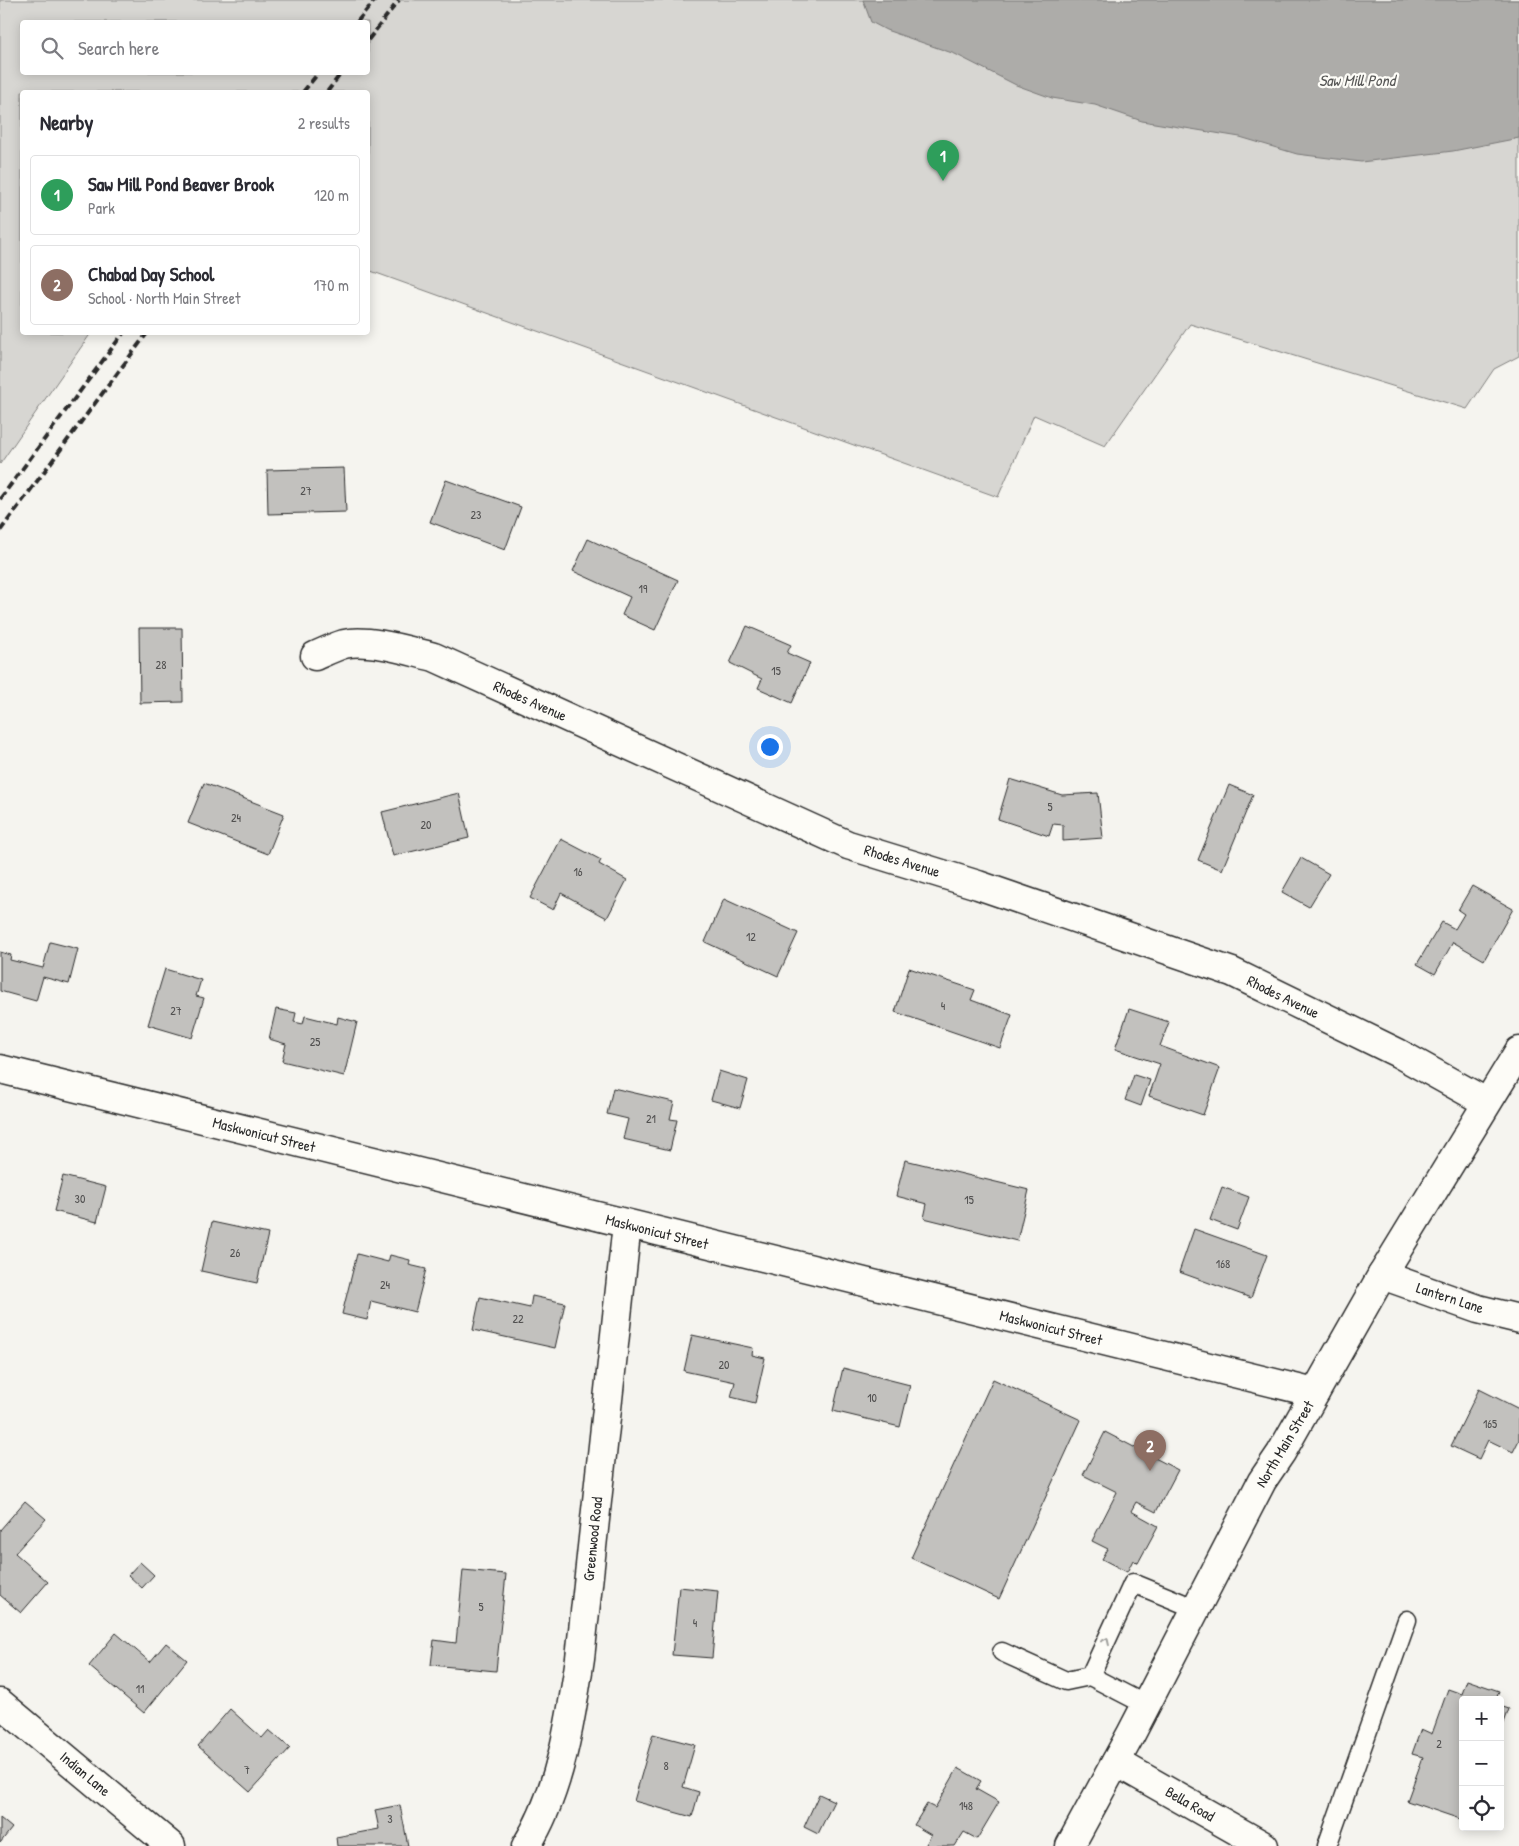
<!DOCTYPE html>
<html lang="en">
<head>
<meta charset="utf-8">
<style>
	body { margin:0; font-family:"Patrick Hand",sans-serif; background:#f7f7f7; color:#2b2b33 }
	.controls { position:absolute; right:15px; bottom:15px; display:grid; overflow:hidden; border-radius:5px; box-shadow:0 2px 12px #0003 }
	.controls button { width:45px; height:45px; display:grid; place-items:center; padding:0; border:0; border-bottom:1px solid #e1e1e2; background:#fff; color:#2b2b33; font:25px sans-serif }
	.you { position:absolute; left:769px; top:746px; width:18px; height:18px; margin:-12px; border:4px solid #fff; border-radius:50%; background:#1a73e8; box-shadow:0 0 0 8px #1a73e833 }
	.badge { display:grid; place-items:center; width:32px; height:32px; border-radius:50%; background:#2b2b2b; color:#fff; font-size:16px; font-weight:700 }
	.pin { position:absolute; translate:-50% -41px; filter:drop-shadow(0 1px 2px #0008) }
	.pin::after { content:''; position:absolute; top:26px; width:18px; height:15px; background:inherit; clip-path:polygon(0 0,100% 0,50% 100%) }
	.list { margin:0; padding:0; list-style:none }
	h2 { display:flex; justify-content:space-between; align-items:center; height:65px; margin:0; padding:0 20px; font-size:21px }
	h2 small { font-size:16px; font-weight:400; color:#7c7c81 }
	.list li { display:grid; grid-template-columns:32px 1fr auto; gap:15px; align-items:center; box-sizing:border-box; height:80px; margin:0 10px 10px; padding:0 10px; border:1px solid #e1e1e2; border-radius:5px }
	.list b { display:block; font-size:19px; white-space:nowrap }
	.list p { margin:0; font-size:16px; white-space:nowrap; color:#7c7c81 }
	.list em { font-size:16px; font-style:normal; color:#7c7c81 }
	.icon { flex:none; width:28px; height:28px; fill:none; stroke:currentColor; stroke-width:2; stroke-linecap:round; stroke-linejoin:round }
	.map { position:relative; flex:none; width:1519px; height:1846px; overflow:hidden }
	.search { position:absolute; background:#fff; box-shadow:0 2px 12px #0003; left:20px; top:20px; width:350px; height:55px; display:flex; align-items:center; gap:12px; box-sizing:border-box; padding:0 18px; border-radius:5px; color:#7c7c81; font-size:19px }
	.panel { position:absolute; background:#fff; box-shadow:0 2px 12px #0003; left:20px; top:90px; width:350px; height:245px; border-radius:5px }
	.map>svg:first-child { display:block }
</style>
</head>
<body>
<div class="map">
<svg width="1519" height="1846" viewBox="0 0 1519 1846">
	<rect width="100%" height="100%" fill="#f5f4ef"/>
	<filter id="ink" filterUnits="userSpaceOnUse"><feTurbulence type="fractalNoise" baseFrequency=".02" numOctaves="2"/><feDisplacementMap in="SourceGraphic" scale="10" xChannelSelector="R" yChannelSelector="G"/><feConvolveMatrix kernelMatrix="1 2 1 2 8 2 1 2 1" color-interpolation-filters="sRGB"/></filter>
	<g filter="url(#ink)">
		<path fill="#d7d6d2" stroke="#81807e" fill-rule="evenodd" d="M0,0H1519V356L1494,369L1467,409L1190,324L1105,446L1034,415L998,497L368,270V92H22V332L91,333L0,464ZM22,22H368V72H22Z"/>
		<path fill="#adaca9" stroke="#797877" d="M863,0H1519V138L1453,151L1361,162L1297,154L1240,137L1142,121L1095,105L1052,98L1016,85L955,54L886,30L871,22Z"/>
		<path fill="#c2c1be" stroke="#2b2b2b" d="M344,468L346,512L268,514L267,470Z
			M446,480L521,507L505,550L430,522Z
			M588,539L678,580L655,630L622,615L630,597L573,571Z
			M747,626L791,645L787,653L810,663L792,703L758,688L762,679L730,663Z
			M139,628H182L183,702L140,703Z
			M1010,779L1062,795L1098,793L1103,838L1063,841V825L1053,824L1049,836L998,819Z
			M204,783L284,814L268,854L188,823Z
			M1229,785L1253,795L1222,870L1198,860Z
			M459,793L469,838L393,856L382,812Z
			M561,839L601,860L599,864L627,880L607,918L561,893L553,910L530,898Z
			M1301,858L1329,874L1309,907L1282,892Z
			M1472,886L1513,909L1484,960L1453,942L1435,974L1417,964L1442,922L1455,929L1464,914L1458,910Z
			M724,899L798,933L778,976L705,942Z
			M50,942L78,949L69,984L43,977L36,1001L0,991V952L11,955L10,960L43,968Z
			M909,968L975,990L971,1000L1012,1015L1000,1048L895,1012Z
			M165,969L201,980L196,996L204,998L192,1038L148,1025Z
			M276,1009L296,1013L294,1022L303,1024L305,1016L337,1024L338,1017L357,1022L344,1076L282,1061L286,1044L269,1039Z
			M1129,1009L1169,1022L1160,1046L1220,1068L1203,1115L1149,1096L1160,1064L1115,1049Z
			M719,1071L748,1080L740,1108L711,1100Z
			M1134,1075L1150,1080L1141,1106L1125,1100Z
			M613,1088L674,1102L670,1119L677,1120L670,1150L623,1139L628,1119L607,1114Z
			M905,1160L1029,1190L1017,1241L924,1218L927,1204L896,1196Z
			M63,1176L106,1187L97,1222L54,1211Z
			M1222,1187L1249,1197L1237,1230L1210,1220Z
			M212,1222L268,1234L257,1283L201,1271Z
			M1194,1229L1267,1255L1251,1298L1179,1272Z
			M357,1254L388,1262L390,1255L410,1260L409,1265L426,1269L415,1312L371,1301L367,1320L342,1314Z
			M532,1296L565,1303L555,1348L473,1330L480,1297L530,1308Z
			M692,1335L753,1348L752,1355L765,1358L755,1403L731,1397L735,1382L684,1371Z
			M843,1368L910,1385L900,1427L833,1411Z
			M993,1379L1081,1420L999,1599L911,1558Z
			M1479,1389L1519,1409V1440L1513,1452L1488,1440L1479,1459L1451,1446Z
			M1105,1432L1178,1470L1156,1512L1136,1502L1131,1511L1158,1526L1138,1563L1133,1560L1127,1572L1102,1559L1108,1549L1092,1541L1117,1492L1083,1475Z
			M25,1501L46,1519L15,1553L48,1582L21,1613L0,1595V1530Z
			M140,1562L154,1575L142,1588L128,1575Z
			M463,1570L506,1574L496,1671L431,1665L434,1640L456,1643Z
			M679,1587L718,1591L712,1658L672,1655Z
			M116,1633L150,1662L166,1643L187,1660L144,1713L89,1666Z
			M1467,1680L1499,1691L1496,1700H1463V1820L1407,1801L1423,1757L1412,1754L1421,1729L1432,1734L1448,1689L1462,1694Z
			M1500,1706L1509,1709L1500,1734Z
			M230,1709L262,1738L269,1730L290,1748L250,1792L198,1746Z
			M653,1734L695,1745L683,1787L699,1792L692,1817L634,1801Z
			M958,1768L981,1781L976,1789L999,1802L977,1839L964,1832L955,1846H925L931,1835L914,1825L927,1804L935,1808Z
			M819,1794L834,1801L818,1834L804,1827Z
			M400,1805L408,1846H337L336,1837L379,1829L375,1810Z
			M0,1818L12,1828L0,1843Z"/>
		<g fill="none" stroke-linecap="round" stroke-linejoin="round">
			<defs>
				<path id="lane" d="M1002,1652L1066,1681L1090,1676
					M1146,1705L1090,1676L1133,1583L1194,1608
					M1327,1846L1407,1620"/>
				<path id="street" d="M315,656C324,652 334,647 344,644C368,638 409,651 434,657L848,845L978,885L1232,972L1398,1053L1486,1102
					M0,1069L1315,1393
					M1382,1275L1478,1309L1519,1319
					M0,1703L171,1846
					M1116,1762L1264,1846
					M526,1846C560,1793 571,1719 580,1658L627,1224"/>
				<path id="secondary" d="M1070,1846L1131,1734L1262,1481L1281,1453L1382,1275L1519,1051"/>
			</defs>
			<use href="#lane" stroke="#2b2b2b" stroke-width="21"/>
			<use href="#street" stroke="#2b2b2b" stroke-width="31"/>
			<use href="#secondary" stroke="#2b2b2b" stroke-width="31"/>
			<use href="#lane" stroke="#fdfcf7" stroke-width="18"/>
			<use href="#street" stroke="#fdfcf7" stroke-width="28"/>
			<use href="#secondary" stroke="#fdfcf7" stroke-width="28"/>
			<path stroke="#2b2b2b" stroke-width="4" stroke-dasharray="8 4" stroke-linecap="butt" d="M357,22L375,0
				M368,40L399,0
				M303,92L319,72
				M327,92L342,72
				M0,499L124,332
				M0,531L148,332"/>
		</g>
		<defs><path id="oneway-chevron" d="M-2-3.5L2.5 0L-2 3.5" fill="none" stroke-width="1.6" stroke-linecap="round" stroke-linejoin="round" transform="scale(1.25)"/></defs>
		<use stroke="#9e9e9b" href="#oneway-chevron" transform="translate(1106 1641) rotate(-65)"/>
	</g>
	<g text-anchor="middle" stroke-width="4.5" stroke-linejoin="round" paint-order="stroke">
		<g font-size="12" fill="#515050">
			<text x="306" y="495">27</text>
			<text x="476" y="519">23</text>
			<text x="643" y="593">19</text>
			<text x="161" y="669">28</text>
			<text x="776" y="675">15</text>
			<text x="1050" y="811">5</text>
			<text x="236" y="822">24</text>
			<text x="426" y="829">20</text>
			<text x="578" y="876">16</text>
			<text x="751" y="941">12</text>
			<text x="943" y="1010">4</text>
			<text x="176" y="1015">27</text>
			<text x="315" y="1046">25</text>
			<text x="651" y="1123">21</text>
			<text x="80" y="1203">30</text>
			<text x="969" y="1204">15</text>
			<text x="235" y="1257">26</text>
			<text x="1223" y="1268">168</text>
			<text x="385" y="1289">24</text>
			<text x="518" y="1323">22</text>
			<text x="724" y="1369">20</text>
			<text x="872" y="1402">10</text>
			<text x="1490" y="1428">165</text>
			<text x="481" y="1611">5</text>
			<text x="695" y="1627">4</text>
			<text x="140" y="1693">11</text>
			<text x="1439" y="1748">2</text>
			<text x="666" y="1770">8</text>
			<text x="247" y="1774">7</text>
			<text x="966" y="1810">148</text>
			<text x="390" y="1823">3</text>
		</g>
		<g font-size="15" fill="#2b2b2b" stroke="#fdfcf7">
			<text transform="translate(530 701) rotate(24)" y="5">Rhodes Avenue</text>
			<text transform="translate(902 861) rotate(17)" y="5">Rhodes Avenue</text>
			<text transform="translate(1283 997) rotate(26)" y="5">Rhodes Avenue</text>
			<text transform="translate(264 1135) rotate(14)" y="5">Maskwonicut Street</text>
			<text transform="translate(657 1232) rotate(14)" y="5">Maskwonicut Street</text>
			<text transform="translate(1450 1298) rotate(18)" y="5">Lantern Lane</text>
			<text transform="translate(1051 1328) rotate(14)" y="5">Maskwonicut Street</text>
			<text transform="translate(1285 1444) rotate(-59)" y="5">North Main Street</text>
			<text transform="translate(593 1539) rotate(-84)" y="5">Greenwood Road</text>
			<text transform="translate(85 1774) rotate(40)" y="5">Indian Lane</text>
			<text transform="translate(1190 1804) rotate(30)" y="5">Bella Road</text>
		</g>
		<g font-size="16" font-style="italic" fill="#585857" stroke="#fdfcf7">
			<text x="1357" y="86">Saw Mill Pond</text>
		</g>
	</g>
</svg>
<div class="controls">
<button>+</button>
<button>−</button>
<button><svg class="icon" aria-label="locate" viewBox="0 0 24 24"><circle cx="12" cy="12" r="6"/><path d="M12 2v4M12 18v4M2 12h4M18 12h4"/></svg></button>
</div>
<div class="you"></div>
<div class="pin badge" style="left:943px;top:181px;background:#2e9e5b">1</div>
<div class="pin badge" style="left:1150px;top:1471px;background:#8d6e63">2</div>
<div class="search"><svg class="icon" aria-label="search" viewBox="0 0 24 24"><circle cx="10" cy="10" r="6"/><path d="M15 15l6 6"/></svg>Search here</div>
<section class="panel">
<h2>Nearby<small>2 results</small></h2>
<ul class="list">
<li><span class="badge" style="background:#2e9e5b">1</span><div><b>Saw Mill Pond Beaver Brook</b><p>Park</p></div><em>120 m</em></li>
<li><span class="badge" style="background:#8d6e63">2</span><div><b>Chabad Day School</b><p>School · North Main Street</p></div><em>170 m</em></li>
</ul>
</section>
</div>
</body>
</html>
